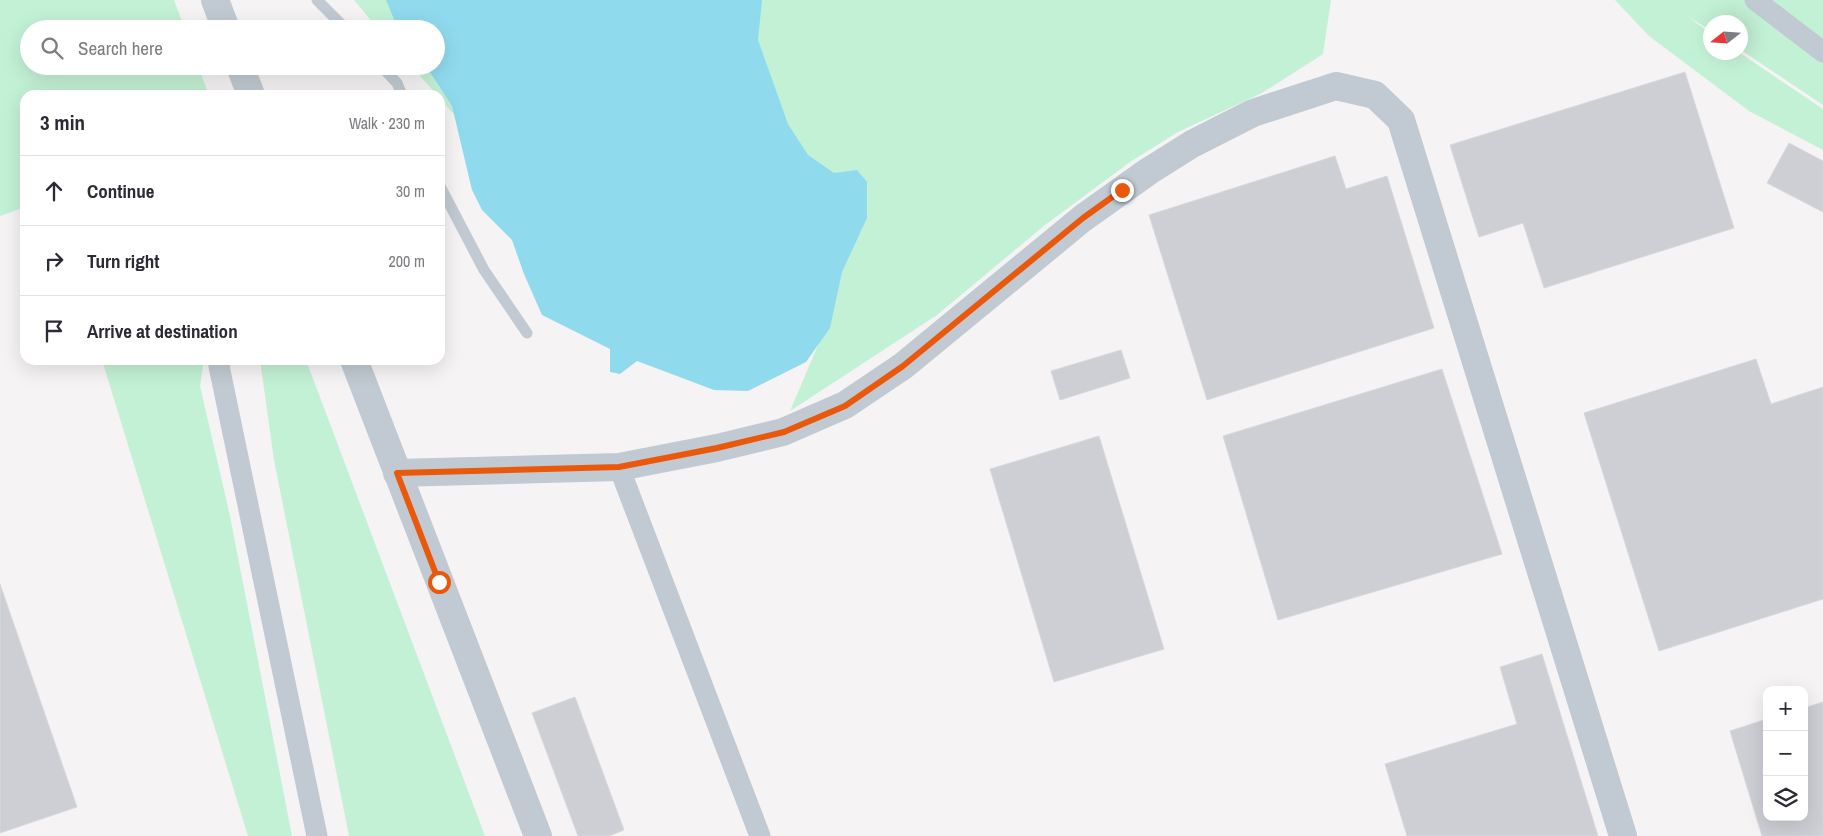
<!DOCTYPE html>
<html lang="en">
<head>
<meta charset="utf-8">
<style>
	body { margin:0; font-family:"Archivo Narrow",sans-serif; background:#f2f2f3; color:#2b2b33 }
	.controls { position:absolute; right:15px; bottom:15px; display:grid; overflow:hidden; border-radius:10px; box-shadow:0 5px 20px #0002 }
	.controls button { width:45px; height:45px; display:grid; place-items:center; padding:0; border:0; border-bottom:1px solid #e1e1e2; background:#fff; color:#2b2b33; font:25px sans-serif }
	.compass { position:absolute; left:1703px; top:15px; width:45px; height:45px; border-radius:50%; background:#fff; box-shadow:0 5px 20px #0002; rotate:253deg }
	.stop { position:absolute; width:15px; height:15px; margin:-11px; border:4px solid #ea580c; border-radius:50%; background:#fff }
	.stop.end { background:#ea580c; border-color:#fff; box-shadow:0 1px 5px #0008 }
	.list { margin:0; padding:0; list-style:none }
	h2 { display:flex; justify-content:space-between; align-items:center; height:65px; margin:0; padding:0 20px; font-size:21px }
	h2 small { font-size:16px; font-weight:400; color:#7c7c81 }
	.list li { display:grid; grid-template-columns:32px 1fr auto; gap:15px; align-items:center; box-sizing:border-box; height:70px; padding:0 20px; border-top:1px solid #e1e1e2 }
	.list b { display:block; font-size:19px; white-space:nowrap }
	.list em { font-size:16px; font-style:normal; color:#7c7c81 }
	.icon { flex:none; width:28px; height:28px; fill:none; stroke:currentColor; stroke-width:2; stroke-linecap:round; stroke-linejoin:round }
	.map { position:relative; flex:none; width:1823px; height:836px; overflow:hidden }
	.search { position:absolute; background:#fff; box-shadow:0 5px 20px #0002; left:20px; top:20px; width:425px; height:55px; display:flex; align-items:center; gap:12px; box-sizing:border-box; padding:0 18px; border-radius:28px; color:#7c7c81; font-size:19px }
	.panel { position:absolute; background:#fff; box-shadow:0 5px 20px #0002; left:20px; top:90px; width:425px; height:275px; border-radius:15px }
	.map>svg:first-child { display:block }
</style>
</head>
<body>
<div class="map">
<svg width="1823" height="836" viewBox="0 0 1823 836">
	<rect width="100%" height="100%" fill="#f5f3f3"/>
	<path fill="#c3f1d5" d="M0,0H174L185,29H29V66H198L209,95H25V207L0,216Z
		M354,0H1331L1323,54L1262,93L1178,132L1130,162L1045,225L937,315L790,411L833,310L506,172L440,99V95H437L411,66H436V29H378Z
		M1615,0H1823V105L1741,50L1740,22H1710V30L1687,16L1710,33V52L1740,53L1823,109V150L1749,111L1649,36Z
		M102,360H204L200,386L230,516L292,836H248Z
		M260,360H306L485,836H349L274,460Z"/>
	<path fill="#90daee" d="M386,0H762L758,40L788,124L808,155L834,173L857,170L867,182V218L842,272L830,328L806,362L748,391L714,390L637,361L620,374L610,372V349L542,315L524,274L512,240L482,210L472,190L452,106L426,66H436V29H398Z"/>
	<path fill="#cdcfd5" stroke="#d7d9de" d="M1685,72L1734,228L1544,288L1523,223L1479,237L1450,145Z
		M1789,143L1823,161V212L1767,183Z
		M1335,156L1346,189L1387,176L1434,328L1207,400L1149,215Z
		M1121,350L1130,378L1060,400L1051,371Z
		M1756,359L1771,404L1823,387V599L1659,651L1584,413Z
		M1442,369L1502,554L1278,620L1223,436Z
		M1099,436L1164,649L1054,682L990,469Z
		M0,584L77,807L0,833Z
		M1542,654L1598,836H1407L1385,764L1517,724L1500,667Z
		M575,697L624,830L609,836H578L532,713Z
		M1823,702V836H1762L1730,731L1767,719V817H1804V708Z"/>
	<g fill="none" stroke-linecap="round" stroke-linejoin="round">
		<path stroke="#c1cad2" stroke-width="11" d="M317,0L346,29
			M381,66L397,83L402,95
			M440,186L484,270L527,333"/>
		<path stroke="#c1cad2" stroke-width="21" d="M1755,0L1823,52
			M221,360L219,366L317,836
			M619,467L760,836"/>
		<path stroke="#c1cad2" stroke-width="28" d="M215,0L226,29
			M240,66L251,95
			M354,360L538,836
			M397,473L619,467L717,448L783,432L845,405L903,366L1083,218L1149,171L1192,144L1253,113L1336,86L1375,95L1401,120L1623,836"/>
	</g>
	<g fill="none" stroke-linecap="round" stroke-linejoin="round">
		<path stroke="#ea580c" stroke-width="6" d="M439,582L397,473L619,467L717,448L784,432L845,406L903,366L1083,218L1122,190"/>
	</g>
</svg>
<div class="controls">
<button>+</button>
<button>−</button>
<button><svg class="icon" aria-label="layers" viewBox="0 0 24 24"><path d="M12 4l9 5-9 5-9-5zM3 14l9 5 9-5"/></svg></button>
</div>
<svg class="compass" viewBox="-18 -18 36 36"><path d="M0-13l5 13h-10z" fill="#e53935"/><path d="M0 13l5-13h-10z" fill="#7c7c81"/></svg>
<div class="stop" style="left:439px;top:582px"></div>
<div class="stop end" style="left:1122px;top:190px"></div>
<div class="search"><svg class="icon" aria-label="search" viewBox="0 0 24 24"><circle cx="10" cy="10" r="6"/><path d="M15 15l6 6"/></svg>Search here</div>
<section class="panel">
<h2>3 min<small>Walk · 230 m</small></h2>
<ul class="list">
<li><svg class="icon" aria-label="ahead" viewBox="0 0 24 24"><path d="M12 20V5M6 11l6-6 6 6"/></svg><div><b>Continue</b></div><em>30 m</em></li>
<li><svg class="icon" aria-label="right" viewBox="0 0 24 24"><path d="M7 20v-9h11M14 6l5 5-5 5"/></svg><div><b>Turn right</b></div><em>200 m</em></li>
<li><svg class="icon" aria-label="arrive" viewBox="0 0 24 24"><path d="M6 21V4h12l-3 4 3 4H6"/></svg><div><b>Arrive at destination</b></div></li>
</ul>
</section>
</div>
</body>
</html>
